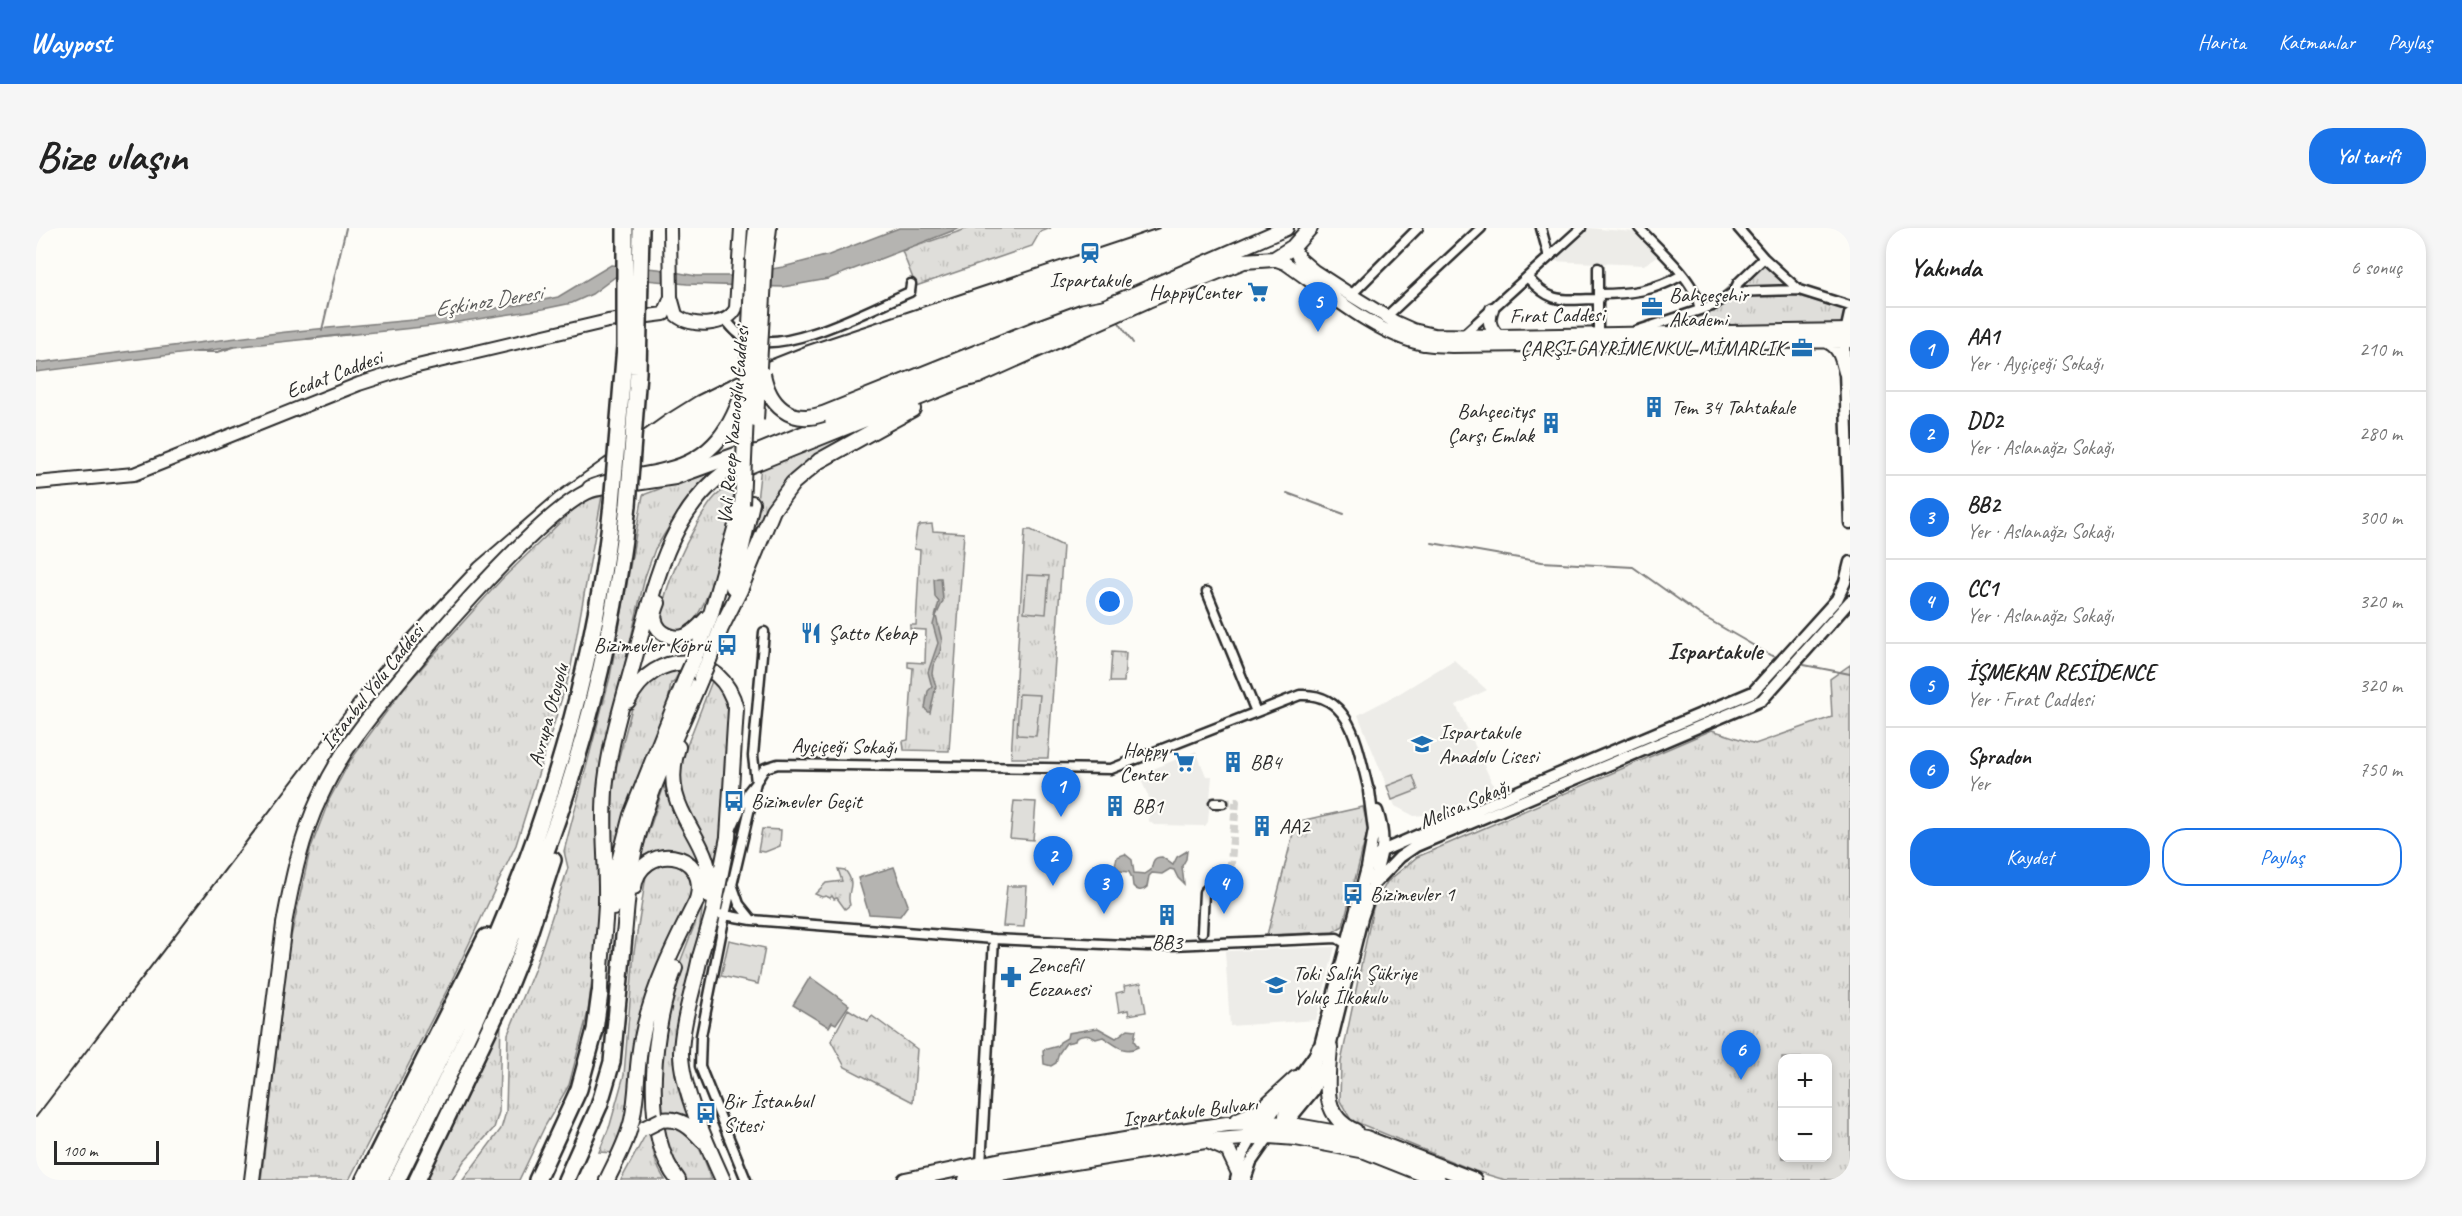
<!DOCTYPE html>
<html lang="tr">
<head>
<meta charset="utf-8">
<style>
	body { margin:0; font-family:Caveat,sans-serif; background:#f6f6f6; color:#222 }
	.controls { position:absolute; right:18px; bottom:18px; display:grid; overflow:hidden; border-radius:12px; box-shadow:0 3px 9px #0003 }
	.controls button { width:54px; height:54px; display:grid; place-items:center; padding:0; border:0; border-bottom:2px solid #e0e0e0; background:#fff; color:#222; font:30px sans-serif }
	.scale { position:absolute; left:18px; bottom:15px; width:105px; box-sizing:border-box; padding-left:6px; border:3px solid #2b2b2b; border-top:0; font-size:16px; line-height:21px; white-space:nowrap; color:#2b2b2b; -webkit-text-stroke:4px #fdfcf7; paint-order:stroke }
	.you { position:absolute; left:1074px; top:374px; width:21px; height:21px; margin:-15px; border:4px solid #fff; border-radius:50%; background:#1a73e8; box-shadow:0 0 0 9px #1a73e833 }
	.badge { display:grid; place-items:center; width:39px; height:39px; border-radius:50%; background:#1a73e8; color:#fff; font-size:20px; font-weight:700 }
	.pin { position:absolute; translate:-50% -50px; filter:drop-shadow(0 2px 3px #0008) }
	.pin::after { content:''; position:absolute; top:32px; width:21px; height:18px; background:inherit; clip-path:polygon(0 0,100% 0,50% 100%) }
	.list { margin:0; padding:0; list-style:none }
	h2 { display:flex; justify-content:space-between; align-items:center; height:78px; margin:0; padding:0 24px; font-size:26px }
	h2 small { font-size:20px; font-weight:400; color:#767676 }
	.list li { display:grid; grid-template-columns:39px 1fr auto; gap:18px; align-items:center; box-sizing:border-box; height:84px; padding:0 24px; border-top:2px solid #e0e0e0 }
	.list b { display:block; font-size:22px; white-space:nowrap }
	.list p { margin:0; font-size:20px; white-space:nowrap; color:#767676 }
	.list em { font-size:20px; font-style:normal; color:#767676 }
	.actions { display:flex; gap:12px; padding:18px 24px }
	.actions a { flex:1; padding:14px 0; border:2px solid #1a73e8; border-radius:24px; text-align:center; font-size:21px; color:#1a73e8 }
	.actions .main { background:#1a73e8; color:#fff }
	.map { position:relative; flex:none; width:1814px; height:952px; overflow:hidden; border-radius:24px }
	header { display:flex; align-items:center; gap:36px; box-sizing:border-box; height:84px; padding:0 30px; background:#1a73e8; color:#fff }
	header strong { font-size:28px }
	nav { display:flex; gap:33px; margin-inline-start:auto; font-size:21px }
	.intro { display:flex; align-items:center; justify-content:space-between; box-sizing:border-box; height:144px; padding:0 36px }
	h1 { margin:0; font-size:42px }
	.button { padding:15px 27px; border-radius:24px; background:#1a73e8; color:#fff; font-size:21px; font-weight:700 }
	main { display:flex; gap:36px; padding:0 36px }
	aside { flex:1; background:#fff; border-radius:24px; box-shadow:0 3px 9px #0003 }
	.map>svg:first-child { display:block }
</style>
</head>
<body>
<header>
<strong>Waypost</strong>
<nav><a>Harita</a><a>Katmanlar</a><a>Paylaş</a></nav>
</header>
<div class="intro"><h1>Bize ulaşın</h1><a class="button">Yol tarifi</a></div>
<main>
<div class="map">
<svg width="1814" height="952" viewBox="0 0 1814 952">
	<defs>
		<pattern id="grass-tufts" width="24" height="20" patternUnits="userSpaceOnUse" patternTransform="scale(1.5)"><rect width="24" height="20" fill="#dfdeda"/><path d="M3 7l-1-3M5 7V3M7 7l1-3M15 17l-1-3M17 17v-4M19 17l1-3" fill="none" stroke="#c0bfbb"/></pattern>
	</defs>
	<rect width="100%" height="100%" fill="#fdfcf7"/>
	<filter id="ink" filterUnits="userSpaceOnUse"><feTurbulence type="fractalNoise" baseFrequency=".0167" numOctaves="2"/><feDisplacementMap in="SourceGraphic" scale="12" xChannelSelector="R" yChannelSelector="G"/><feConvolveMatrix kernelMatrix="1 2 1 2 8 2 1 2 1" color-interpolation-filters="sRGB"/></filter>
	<g filter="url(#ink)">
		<path fill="#edece8" d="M1552,0L1598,4L1622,28L1608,37L1514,33L1546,3Z
			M1418,432L1451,462L1420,477L1460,563L1399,586L1378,588L1359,578L1322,487L1364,465Z
			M1160,523L1170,548H1176L1172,594L1169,598L1118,597L1113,593V570L1103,547Z
			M1299,719L1280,792L1194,798L1189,723Z"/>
		<path fill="url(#grass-tufts)" stroke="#858482" stroke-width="1.5" fill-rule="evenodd" d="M933,0H1015L1004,4L996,18L880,58L866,23Z
			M1728,26L1763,58L1810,71L1806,98L1623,100L1615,92L1676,74Z
			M848,192L740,269L720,302L716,316L725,238Z
			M677,241L648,275L619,321L609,349L579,479L562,566V701L552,784L533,857L509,898L483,952H427L465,901L470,884L472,806L499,740L532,640L528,623L574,449L607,267Z
			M700,252C697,275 671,425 632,401C609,386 663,286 679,269C685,263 693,258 700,252Z
			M566,268L534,444L480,617L412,760L313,952H225L253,718L274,622L293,572L314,533L371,456L465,352L546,273Z
			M896,296L897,303L928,305L913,523L868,522L867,513L872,512L877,440L872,439V434L889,435L890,402L874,401V397H880L884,322L878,321L881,300L884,297Z
			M989,302H995L1027,318L1012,530H975Z
			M1076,424L1090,425L1088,454H1074Z
			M1814,437V952H1469L1439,943L1315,892L1304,873L1305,834L1337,680L1351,654L1381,629L1676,502L1719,516L1796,489L1794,451ZM1792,830V930H1746V830Z
			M645,441L637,455H635L632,474L600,554L576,632L577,562L581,536L599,469L622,446Z
			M676,453L688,465L693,481L686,591L680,640L672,620L647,575L643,538Z
			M628,558L637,583L669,638L665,639C645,618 630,618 604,629Z
			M1327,579L1332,601L1307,698L1297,704L1231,707L1260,594Z
			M726,601L745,602L744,618L729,624L722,623Z
			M627,635L645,638L653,644L656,652L655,672L608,782L593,881L579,925L563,924L574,897L588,847L598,724L610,648L620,638Z
			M802,641L809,642C822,658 809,662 814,677L809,681L801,670L798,671L796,668L794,670L790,668L786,669L779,666L790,655L806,653Z
			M667,675L662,712L646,776L637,833L656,895L625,887L626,794L643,737Z
			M812,781L832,793L836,788L881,821L877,874L809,839L795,813Z
			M465,789L463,884L458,900L428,933L416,952H385Z
			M629,897C663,904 664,922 676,952H651C639,935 628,918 629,897Z
			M611,904H616C615,922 619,937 629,952H585Z"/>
		<path fill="#dfdeda" stroke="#858482" stroke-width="1.5" d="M991,347L1013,348L1010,386L988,384Z
			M983,466L1004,467L1000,508L981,507Z
			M1377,548L1382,562L1356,572L1351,558Z
			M978,573L1000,574L997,612L974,610Z
			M971,658H991L988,699L967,698Z
			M693,712L729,720L722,756L685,748Z
			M1105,755L1110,784L1093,787L1092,782L1083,784L1080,765L1089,763L1088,758Z"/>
		<path fill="#b5b4b1" stroke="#7e7d7b" stroke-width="1.5" d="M863,0H924L792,51L747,59L651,56L579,49L556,66L536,75L507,81L396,98L215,117L0,144V135L250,104L377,92L483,77L522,69L575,37L622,41L660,48H696L747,39L793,27Z
			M902,350H905L907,373L900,388L906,413L904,424L897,438L896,446L900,458L894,485L890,482L889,480L892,463L896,459L892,444L902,415L897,397L903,374L899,369L898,351Z
			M1151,623L1150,631L1146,638L1148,656L1142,650L1138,642L1134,641L1126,646L1116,645L1113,648L1111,659C1106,664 1101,663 1097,658L1096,650L1093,644L1084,643L1079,637L1081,629L1089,626L1096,632L1098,645L1109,646L1115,642C1117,635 1116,629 1126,629L1137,637L1141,629Z
			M858,639L872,677L864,688L833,686L822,650Z
			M774,749L813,777L800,796L796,794L793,799L757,777Z
			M1062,800L1080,810L1092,801L1100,802L1098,813L1102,819C1088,827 1079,816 1067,809L1060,811C1053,807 1049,806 1040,810L1039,813L1030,815L1023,825L1020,835L1015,838L1008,836L1007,822L1022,818L1024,814L1031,810L1032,805Z"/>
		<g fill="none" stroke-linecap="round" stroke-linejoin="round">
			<path stroke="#7e7d7b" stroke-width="2" d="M1082,93L1097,115
				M286,102L310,0
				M271,111L316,106
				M160,124H182L198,119
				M1251,265L1308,286
				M1396,315L1506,334L1597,339L1663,386L1734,427L1744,430
				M1768,437L1814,446"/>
			<path stroke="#d3d2ce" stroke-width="8" stroke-dasharray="8 4" stroke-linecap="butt" d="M1187,575L1200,574L1193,659"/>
			<defs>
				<path id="minor" d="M1505,0L1513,29
					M1603,0C1621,20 1663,55 1663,81
					M1702,0L1728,30L1763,62
					M1491,49C1517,78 1527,71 1563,71
					M1698,64L1702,55L1728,30
					M1563,66C1594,66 1618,63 1646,47
					M1315,67L1382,0
					M1351,88L1445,0
					M690,92C697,101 703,108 715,112C754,125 836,80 874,64L875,56
					M1600,103L1676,78L1698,64L1763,62L1814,78
					M1562,106V40
					M1425,109L1545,0
					M1171,364L1220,484
					M1178,575H1187
					M696,600L712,564L720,554L717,528L728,404
					M696,656L703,676L715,691
					M683,686L716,692L958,711L945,936
					M1166,704L1168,664L1174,658L1193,659
					M958,711L1112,718L1301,710L1309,715
					M710,952L667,846L664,838L665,808L689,687L720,554L729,540L742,536L1075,541L1264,467C1317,464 1322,523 1333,563"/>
				<path id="tertiary" d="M1814,86L1808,113L1814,295
					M1331,640L1346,623L1506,553L1717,464L1801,371L1809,354L1814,334
					M1337,655C1346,626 1351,613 1341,583
					M1229,895L1283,821L1331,640L1338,602L1333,563
					M1250,896L1277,863L1290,835L1326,690L1337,657L1364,629L1380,618L1726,472L1814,373
					M1200,952L1206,928L1217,908
					M1209,952L1215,934L1233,908"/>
				<path id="secondary" d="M1257,19L1263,30L1278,43L1315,67L1359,94L1377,102L1398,107L1462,108L1814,102
					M1238,31L1249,35C1287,61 1342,108 1388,116C1397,118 1407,117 1416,118L1814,113
					M635,69L640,87C654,100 692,99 700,80L705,0
					M1456,81C1452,92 1453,99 1462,108
					M1789,113C1804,119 1805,130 1809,144
					M0,255L98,246L323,156L373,140L572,93L628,86L635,69L634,0"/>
				<path id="primary" d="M942,148L1112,72L1208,33L1238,31L1257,19L1274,0
					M586,257L639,249L705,225L722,224L920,144L1250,0
					M664,729C658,760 646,793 645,825C645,860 672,919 687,952
					M639,740C618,793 603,904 642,952
					M1294,819C1292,852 1283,887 1319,903
					M625,892C644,889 655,899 667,913
					M1202,892L1225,882L1260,850
					M1253,902C1243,877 1260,872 1270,852C1275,842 1279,831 1283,821
					M1174,914L1192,922L1202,943
					M216,952L248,696C256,653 265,609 284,569C294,547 306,526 321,506C353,462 517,262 564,260
					M571,952C580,933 591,914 596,892C602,865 600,837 606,810C615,763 639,715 661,672
					M869,952L966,932L1138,904L1191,896L1229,895L1250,896L1330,910L1438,952
					M930,952L960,946
					M952,952L964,946L1169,913L1233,908L1260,910L1329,923L1402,952"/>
				<path id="trunk" d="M717,31L720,0
					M729,32L733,0
					M787,186L999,101L1048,83L1070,79
					M713,238L927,152L942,148
					M554,260C579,250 605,249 631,242C677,231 697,199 709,157
					M697,359L716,275
					M622,375C620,380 617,388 619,393C622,406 639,413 650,408C661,403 667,394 675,386
					M685,400L704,362L737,282L757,255L783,233L877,181
					M659,429L675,386L706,276
					M673,432L688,392
					M592,473C618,420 686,421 700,481L692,609L677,685L664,729
					M642,519C620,589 681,605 673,668
					M598,659C604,614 675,620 661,672
					M577,680L582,637L595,587L650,449
					M588,708C591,676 593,643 601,612C615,556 643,504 665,450
					M564,765C564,735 569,705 570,675C571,634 565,593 570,552C575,510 588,470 599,429C622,345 636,264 722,224"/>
				<path id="motorway" d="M328,952L450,709
					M344,952C384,870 426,789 462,705C518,574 562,419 576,276
					M361,952C411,851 461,751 501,647C547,529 579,402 592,277
					M381,952L467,772L491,712L517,632
					M501,952L543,861L559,802L564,765
					M530,952L563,878L576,834L588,708"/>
			</defs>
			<use href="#minor" stroke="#2b2b2b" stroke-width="13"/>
			<use href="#tertiary" stroke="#2b2b2b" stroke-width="15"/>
			<use href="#secondary" stroke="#2b2b2b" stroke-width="16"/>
			<use href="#primary" stroke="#2b2b2b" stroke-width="18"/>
			<use href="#trunk" stroke="#2b2b2b" stroke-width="18"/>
			<use href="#motorway" stroke="#2b2b2b" stroke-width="20"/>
			<use href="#minor" stroke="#fdfcf7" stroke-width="8"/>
			<use href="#tertiary" stroke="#fdfcf7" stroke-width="10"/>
			<use href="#secondary" stroke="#fdfcf7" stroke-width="12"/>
			<use href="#primary" stroke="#fdfcf7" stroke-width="14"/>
			<use href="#trunk" stroke="#fdfcf7" stroke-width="14"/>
			<use href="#motorway" stroke="#fdfcf7" stroke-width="15"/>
			<path stroke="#2b2b2b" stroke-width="2" d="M0,889L336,449L367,412L439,335L519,266L628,188L660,168L731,133L769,118L1123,0"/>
			<defs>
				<path id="primary-bridge" d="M609,900L625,892"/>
				<path id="trunk-bridge" d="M727,146C733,177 754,197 787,186
					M720,192L729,32
					M706,276L717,31
					M650,449L659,429
					M665,450L673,432"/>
				<path id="motorway-bridge" d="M576,276L589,118V0
					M592,277L602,145L605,0"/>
			</defs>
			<use href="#primary-bridge" stroke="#2b2b2b" stroke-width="18" stroke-linecap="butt"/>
			<use href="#trunk-bridge" stroke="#2b2b2b" stroke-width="18" stroke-linecap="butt"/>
			<use href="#motorway-bridge" stroke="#2b2b2b" stroke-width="20" stroke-linecap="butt"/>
			<use href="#primary-bridge" stroke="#fdfcf7" stroke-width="14"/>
			<use href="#trunk-bridge" stroke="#fdfcf7" stroke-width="14"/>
			<use href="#motorway-bridge" stroke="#fdfcf7" stroke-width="15"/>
		</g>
	</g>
	<defs>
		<symbol id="station-bare" viewBox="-9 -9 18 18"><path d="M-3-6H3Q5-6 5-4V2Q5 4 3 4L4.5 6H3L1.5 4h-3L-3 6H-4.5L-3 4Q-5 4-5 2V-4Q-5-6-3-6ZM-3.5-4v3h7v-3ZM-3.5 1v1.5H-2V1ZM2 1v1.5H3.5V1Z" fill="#1f6fb2" stroke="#fdfcf7" stroke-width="2.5" paint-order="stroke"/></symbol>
		<symbol id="supermarket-bare" viewBox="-9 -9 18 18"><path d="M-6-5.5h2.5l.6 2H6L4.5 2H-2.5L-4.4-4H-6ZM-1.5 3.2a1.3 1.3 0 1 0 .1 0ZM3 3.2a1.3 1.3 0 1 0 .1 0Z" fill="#1f6fb2" stroke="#fdfcf7" stroke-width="2.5" paint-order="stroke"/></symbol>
		<symbol id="office-bare" viewBox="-9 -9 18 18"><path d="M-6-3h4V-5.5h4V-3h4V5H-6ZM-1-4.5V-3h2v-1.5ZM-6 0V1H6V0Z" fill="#1f6fb2" stroke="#fdfcf7" stroke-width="2.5" paint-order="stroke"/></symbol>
		<symbol id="building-bare" viewBox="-9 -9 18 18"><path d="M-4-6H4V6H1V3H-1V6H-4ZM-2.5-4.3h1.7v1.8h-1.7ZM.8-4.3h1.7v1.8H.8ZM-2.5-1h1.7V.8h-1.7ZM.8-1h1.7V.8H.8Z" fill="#1f6fb2" stroke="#fdfcf7" stroke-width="2.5" paint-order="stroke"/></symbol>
		<symbol id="restaurant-bare" viewBox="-9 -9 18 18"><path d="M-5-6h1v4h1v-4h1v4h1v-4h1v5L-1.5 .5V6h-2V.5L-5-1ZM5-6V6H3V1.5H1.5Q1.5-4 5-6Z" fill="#1f6fb2" stroke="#fdfcf7" stroke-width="2.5" paint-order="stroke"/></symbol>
		<symbol id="bus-bare" viewBox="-9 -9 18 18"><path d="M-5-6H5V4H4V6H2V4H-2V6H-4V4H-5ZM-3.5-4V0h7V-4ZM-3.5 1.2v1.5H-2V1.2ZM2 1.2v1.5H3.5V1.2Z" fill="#1f6fb2" stroke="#fdfcf7" stroke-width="2.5" paint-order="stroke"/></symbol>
		<symbol id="school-bare" viewBox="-9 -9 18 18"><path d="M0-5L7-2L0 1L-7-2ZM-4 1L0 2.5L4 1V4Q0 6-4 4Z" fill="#1f6fb2" stroke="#fdfcf7" stroke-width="2.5" paint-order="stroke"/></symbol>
		<symbol id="pharmacy-bare" viewBox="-9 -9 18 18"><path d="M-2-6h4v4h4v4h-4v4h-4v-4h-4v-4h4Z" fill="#1f6fb2" stroke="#fdfcf7" stroke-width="2.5" paint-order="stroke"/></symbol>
	</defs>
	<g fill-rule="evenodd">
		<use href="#station-bare" x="1039" y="10" width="30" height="30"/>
		<use href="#supermarket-bare" x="1207" y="49" width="30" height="30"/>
		<use href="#office-bare" x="1601" y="64" width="30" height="30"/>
		<use href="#office-bare" x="1751" y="105" width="30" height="30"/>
		<use href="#building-bare" x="1603" y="164" width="30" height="30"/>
		<use href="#building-bare" x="1500" y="180" width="30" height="30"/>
		<use href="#restaurant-bare" x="760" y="390" width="30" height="30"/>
		<use href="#bus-bare" x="676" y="402" width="30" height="30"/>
		<use href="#school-bare" x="1371" y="501" width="30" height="30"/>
		<use href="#supermarket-bare" x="1133" y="519" width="30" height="30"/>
		<use href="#building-bare" x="1182" y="519" width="30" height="30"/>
		<use href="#bus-bare" x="683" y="558" width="30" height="30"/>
		<use href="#building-bare" x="1064" y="563" width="30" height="30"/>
		<use href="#building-bare" x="1211" y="583" width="30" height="30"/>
		<use href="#bus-bare" x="1302" y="651" width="30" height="30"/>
		<use href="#building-bare" x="1116" y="672" width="30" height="30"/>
		<use href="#pharmacy-bare" x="960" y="734" width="30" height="30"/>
		<use href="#school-bare" x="1225" y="742" width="30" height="30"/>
		<use href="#bus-bare" x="655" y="870" width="30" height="30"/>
	</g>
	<g text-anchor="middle" stroke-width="4.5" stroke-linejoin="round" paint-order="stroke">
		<g font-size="21" fill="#2b2b2b" stroke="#fdfcf7" text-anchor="start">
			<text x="1054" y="59" text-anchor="middle">Ispartakule</text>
			<text x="1205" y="71" text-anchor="end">HappyCenter</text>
			<text x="1633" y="74">Bahçeşehir<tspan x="1633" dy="24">Akademi</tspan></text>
			<text x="1749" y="127" text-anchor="end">ÇARŞI GAYRİMENKUL MİMARLIK</text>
			<text x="1635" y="186">Tem 34 Tahtakale</text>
			<text x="1498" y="190" text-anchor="end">Bahçecitys<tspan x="1498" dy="24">Çarşı Emlak</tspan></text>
			<text x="792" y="412">Şatto Kebap</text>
			<text x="674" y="424" text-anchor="end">Bizimevler Köprü</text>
			<text x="1403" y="511">Ispartakule<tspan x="1403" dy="24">Anadolu Lisesi</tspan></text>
			<text x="1131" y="529" text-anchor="end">Happy<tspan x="1131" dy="24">Center</tspan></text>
			<text x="1214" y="541">BB4</text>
			<text x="715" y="580">Bizimevler Geçit</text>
			<text x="1096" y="585">BB1</text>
			<text x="1243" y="605">AA2</text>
			<text x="1334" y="673">Bizimevler 1</text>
			<text x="1131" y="721" text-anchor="middle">BB3</text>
			<text x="992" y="744">Zencefil<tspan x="992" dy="24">Eczanesi</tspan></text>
			<text x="1257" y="752">Toki Salih Şükriye<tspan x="1257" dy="24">Yoluç İlkokulu</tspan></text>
			<text x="687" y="880">Bir İstanbul<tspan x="687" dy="24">Sitesi</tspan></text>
		</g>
		<g font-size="21" fill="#2b2b2b" stroke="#fdfcf7">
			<text transform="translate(1521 87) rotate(-1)" y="7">Fırat Caddesi</text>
			<text transform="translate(298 146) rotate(-21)" y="7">Ecdat Caddesi</text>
			<text transform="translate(697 197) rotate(-85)" y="7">Vali Recep Yazıcıoğlu Caddesi</text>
			<text transform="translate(336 459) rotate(-52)" y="7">İstanbul Yolu Caddesi</text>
			<text transform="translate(512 487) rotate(-75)" y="7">Avrupa Otoyolu</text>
			<text transform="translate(808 518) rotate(1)" y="7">Ayçiçeği Sokağı</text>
			<text transform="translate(1428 576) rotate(-23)" y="7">Melisa Sokağı</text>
			<text transform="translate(1154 883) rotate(-7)" y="7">Ispartakule Bulvarı</text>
		</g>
		<g font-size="22" font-style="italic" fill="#5b5b5a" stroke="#fdfcf7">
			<text transform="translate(452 72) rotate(-9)" y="8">Eşkinoz Deresi</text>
		</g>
		<g font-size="24" font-weight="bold" fill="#2b2b2b" stroke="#fdfcf7">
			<text x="1679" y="431">Ispartakule</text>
		</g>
	</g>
</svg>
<div class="controls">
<button>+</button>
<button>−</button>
</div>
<div class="scale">100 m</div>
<div class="you"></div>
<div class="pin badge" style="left:1025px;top:589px">1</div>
<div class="pin badge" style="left:1017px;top:658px">2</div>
<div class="pin badge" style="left:1068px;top:686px">3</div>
<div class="pin badge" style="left:1188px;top:686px">4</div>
<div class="pin badge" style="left:1282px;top:104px">5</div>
<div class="pin badge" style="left:1705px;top:852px">6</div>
</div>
<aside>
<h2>Yakında<small>6 sonuç</small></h2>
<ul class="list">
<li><span class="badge">1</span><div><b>AA1</b><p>Yer · Ayçiçeği Sokağı</p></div><em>210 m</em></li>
<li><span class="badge">2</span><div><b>DD2</b><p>Yer · Aslanağzı Sokağı</p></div><em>280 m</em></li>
<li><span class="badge">3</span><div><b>BB2</b><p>Yer · Aslanağzı Sokağı</p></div><em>300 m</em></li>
<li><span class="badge">4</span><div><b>CC1</b><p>Yer · Aslanağzı Sokağı</p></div><em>320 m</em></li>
<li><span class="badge">5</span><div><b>İŞMEKAN RESİDENCE</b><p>Yer · Fırat Caddesi</p></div><em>320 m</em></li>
<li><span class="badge">6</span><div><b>Spradon</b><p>Yer</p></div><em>750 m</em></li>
</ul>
<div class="actions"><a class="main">Kaydet</a><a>Paylaş</a></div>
</aside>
</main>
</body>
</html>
